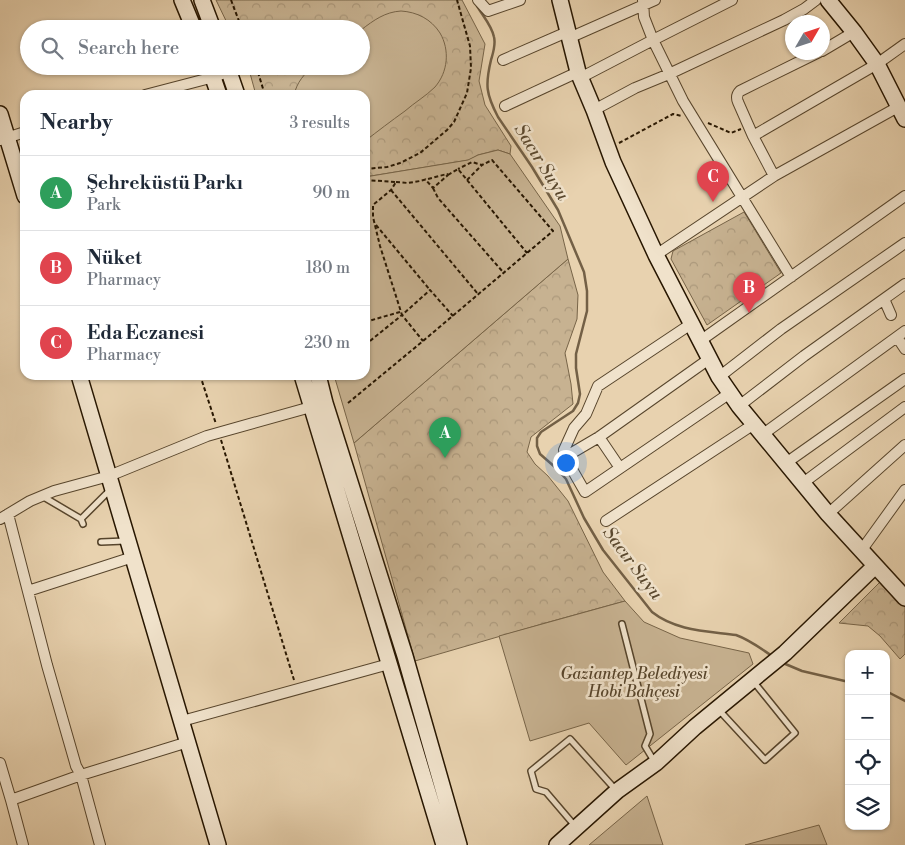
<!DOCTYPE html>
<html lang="en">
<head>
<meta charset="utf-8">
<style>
	body { margin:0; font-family:"Libre Bodoni",serif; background:#f6f6f7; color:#1f2937 }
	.controls { position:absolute; right:15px; bottom:15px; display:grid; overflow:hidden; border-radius:10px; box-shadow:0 1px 4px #0004 }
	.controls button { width:45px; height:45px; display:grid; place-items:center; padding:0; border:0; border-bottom:1px solid #e0e1e3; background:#fff; color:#1f2937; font:25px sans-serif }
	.compass { position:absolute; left:785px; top:15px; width:45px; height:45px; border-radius:50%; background:#fff; box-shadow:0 1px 4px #0004; rotate:51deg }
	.you { position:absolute; left:565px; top:462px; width:18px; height:18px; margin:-12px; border:4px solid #fff; border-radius:50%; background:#1a73e8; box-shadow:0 0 0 8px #1a73e833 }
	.badge { display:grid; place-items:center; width:32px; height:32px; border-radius:50%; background:#8f2418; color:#fff; font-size:16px; font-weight:700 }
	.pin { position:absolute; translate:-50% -41px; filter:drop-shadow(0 1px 2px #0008) }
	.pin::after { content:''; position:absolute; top:26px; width:18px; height:15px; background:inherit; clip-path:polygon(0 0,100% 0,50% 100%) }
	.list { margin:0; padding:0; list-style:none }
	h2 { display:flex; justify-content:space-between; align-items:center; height:65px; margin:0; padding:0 20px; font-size:21px }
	h2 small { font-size:16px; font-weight:400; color:#747a83 }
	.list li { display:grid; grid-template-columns:32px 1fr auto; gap:15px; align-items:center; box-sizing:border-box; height:75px; padding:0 20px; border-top:1px solid #e0e1e3 }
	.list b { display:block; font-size:19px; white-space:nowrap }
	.list p { margin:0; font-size:16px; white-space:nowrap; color:#747a83 }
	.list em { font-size:16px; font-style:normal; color:#747a83 }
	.icon { flex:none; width:28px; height:28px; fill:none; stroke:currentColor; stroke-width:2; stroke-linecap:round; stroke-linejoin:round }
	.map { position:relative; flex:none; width:905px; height:845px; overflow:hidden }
	.search { position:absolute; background:#fff; box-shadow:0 1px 4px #0004; left:20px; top:20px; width:350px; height:55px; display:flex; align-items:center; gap:12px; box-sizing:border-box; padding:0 18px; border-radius:28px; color:#747a83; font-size:19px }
	.panel { position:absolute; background:#fff; box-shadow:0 1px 4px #0004; left:20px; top:90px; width:350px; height:290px; border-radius:15px }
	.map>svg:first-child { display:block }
</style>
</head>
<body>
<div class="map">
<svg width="905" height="845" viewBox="0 0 905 845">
	<defs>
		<pattern id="park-crowns" width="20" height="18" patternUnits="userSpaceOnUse" patternTransform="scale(1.25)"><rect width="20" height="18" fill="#c7b291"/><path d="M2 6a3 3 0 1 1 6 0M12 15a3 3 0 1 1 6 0" fill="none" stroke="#ab987b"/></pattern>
	</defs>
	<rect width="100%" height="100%" fill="#e8d2af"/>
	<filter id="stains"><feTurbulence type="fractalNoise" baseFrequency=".004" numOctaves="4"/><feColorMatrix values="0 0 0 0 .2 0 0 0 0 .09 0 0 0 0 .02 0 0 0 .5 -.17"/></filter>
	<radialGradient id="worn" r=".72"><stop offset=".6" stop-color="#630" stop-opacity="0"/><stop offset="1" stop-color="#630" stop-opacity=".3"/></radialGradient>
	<path fill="url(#park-crowns)" stroke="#776448" d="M216,0H462L485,44L479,81L485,105L511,146L510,154L498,150L478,155L469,160L365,177V95H256L248,66H361V29H230Z
		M744,212L781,273L707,325L671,259L673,251Z
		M568,259L578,295L577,319L565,353L571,384L573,404L531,437L527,452L535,464L548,476L568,501L603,572L625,601L549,622L415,661L354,443Z
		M881,581L905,605V654L900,659L880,636L868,626L839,623Z"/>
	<path fill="#c7b291" stroke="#776448" d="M401,11C417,12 431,19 440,33C450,50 448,72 435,87C426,96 414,103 405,111C391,121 378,131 365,141V95H294C297,82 304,74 314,66H361V30C374,20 385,12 401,11Z
		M498,150L510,154L560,226L568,259L354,443L334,375H365V177L468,160L478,155Z
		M625,601L644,622L680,638L749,653L753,664L626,765L589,723L530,741L499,636Z
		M647,796L663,845H589Z
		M819,825L827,845H745Z"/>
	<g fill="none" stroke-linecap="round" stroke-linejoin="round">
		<path stroke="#736046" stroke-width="2.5" d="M477,6C483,16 492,26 494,37C496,45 493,53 491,60C485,85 486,94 498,117L532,167L558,210L584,272L587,291V311L576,354V368L580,394L578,403L573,411L541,432L537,438V446L540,454L556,468L566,479L584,518L603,550L652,612C676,631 707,631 736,635C750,640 760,648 772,656
			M783,663L802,671L849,682
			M886,691L905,701"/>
		<defs>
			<path id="lane" d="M42,496L81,519L83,524
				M81,519L110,490
				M101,542L125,541
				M622,624L650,734L645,746L654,761
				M718,709L765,760L795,733L753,681
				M575,826L546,792L536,789L531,771L570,739L615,789"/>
			<path id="street" d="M478,0L488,11L520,0
				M643,0L644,17L653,40L683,101L791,277
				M569,38L655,0
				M822,51L854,32
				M503,60L567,32
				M580,78L653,40L732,0
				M145,95L214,77L229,71
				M505,106L578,72
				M594,110L635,88L669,74L784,20L804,9L816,0
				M753,136L877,64L905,44
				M0,140L25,132
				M774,176L753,136L738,102C736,97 737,94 740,91L819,52
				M656,255L774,176L898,107
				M884,299L891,315
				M691,324L598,386L586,414L574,428L564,450L565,457L585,492L730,393
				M897,337L905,349
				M700,341L905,196
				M719,377L781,329L905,243
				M739,406L804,356L905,284
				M762,435L905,331
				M599,437L620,468
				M565,457L599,437L709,359
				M786,463L905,379
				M803,483L905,407
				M8,514L47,665L76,766L81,775L188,742
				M828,514L905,445
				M0,519L30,501L54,491L109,476L207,436L318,405
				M606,521L754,424
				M861,551L905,490
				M28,591L133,557
				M182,721L389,664
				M0,763L11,800L81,775L100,845
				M11,800L23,845"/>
			<path id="secondary" d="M182,0L194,29
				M202,0L213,29
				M560,0L578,72L594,110L613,162L656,255L719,377L739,406L828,514L905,598
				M828,0L854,32L877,64L905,119
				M209,66L219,95
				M227,66L237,95
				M0,114L25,196
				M79,375L218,845
				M302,375L444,845
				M318,375L325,403L405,656L459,845
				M557,845L617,791L656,763L695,727L785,653L875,566"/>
		</defs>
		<use href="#lane" stroke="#57452c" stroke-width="8"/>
		<use href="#street" stroke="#57452c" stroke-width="12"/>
		<use href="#secondary" stroke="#271600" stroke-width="18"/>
		<path stroke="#271600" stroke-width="2" stroke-dasharray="4 2.5" stroke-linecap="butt" d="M231,0L242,29
			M256,66L265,95
			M708,123L731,133L741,129
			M619,143L673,114L682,116
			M365,169L387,167L400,163L420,153L447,130L454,122L467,93L471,68L470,46L457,0
			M448,175L458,169L527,253
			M365,180L396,182L391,190L373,205V217L380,246L402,315L430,290L453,316
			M467,180L482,165
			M396,182L408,183L420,181L447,174L448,175L433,188L425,179
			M433,188L438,198L503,272
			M391,190L478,294
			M376,225L430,290
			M365,322L400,312
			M365,345L402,315L423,341
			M200,375L216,424
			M348,403L423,341L553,231L492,160L482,165L472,162L458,169
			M221,440L294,680"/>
		<use href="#lane" stroke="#f0e2cb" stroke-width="5"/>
		<use href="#street" stroke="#f0e2cb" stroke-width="10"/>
		<use href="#secondary" stroke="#f0e2cb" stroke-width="15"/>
	</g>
	<g text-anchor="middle" stroke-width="5" stroke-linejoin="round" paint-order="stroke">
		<g font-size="16" font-style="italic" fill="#57452c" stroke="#f0e2cb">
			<text x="634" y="679">Gaziantep Belediyesi<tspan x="634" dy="18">Hobi Bahçesi</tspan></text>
		</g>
		<g font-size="18" font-style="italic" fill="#5a482e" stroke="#f0e2cb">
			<text transform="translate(542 162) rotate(58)" y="6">Sacır Suyu</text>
			<text transform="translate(633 563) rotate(53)" y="6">Sacır Suyu</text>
		</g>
	</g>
	<rect width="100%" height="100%" filter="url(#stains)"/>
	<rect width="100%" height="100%" fill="url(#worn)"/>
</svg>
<div class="controls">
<button>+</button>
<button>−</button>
<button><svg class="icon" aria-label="locate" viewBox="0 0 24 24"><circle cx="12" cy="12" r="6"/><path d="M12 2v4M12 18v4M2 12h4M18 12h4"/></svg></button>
<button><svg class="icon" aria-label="layers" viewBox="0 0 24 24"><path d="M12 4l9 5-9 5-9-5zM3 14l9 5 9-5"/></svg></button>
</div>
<svg class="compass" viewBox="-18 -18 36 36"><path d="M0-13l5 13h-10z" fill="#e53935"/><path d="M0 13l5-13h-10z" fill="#747a83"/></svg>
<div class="you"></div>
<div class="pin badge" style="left:445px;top:458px;background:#2e9e5b">A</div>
<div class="pin badge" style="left:749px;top:313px;background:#e0444e">B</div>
<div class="pin badge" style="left:713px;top:202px;background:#e0444e">C</div>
<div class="search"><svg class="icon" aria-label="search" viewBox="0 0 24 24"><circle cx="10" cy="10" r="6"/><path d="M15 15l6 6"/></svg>Search here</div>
<section class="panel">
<h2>Nearby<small>3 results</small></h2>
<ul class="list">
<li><span class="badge" style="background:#2e9e5b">A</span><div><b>Şehreküstü Parkı</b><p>Park</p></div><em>90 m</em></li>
<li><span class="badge" style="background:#e0444e">B</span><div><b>Nüket</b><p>Pharmacy</p></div><em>180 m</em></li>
<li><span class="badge" style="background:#e0444e">C</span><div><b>Eda Eczanesi</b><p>Pharmacy</p></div><em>230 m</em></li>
</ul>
</section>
</div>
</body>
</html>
